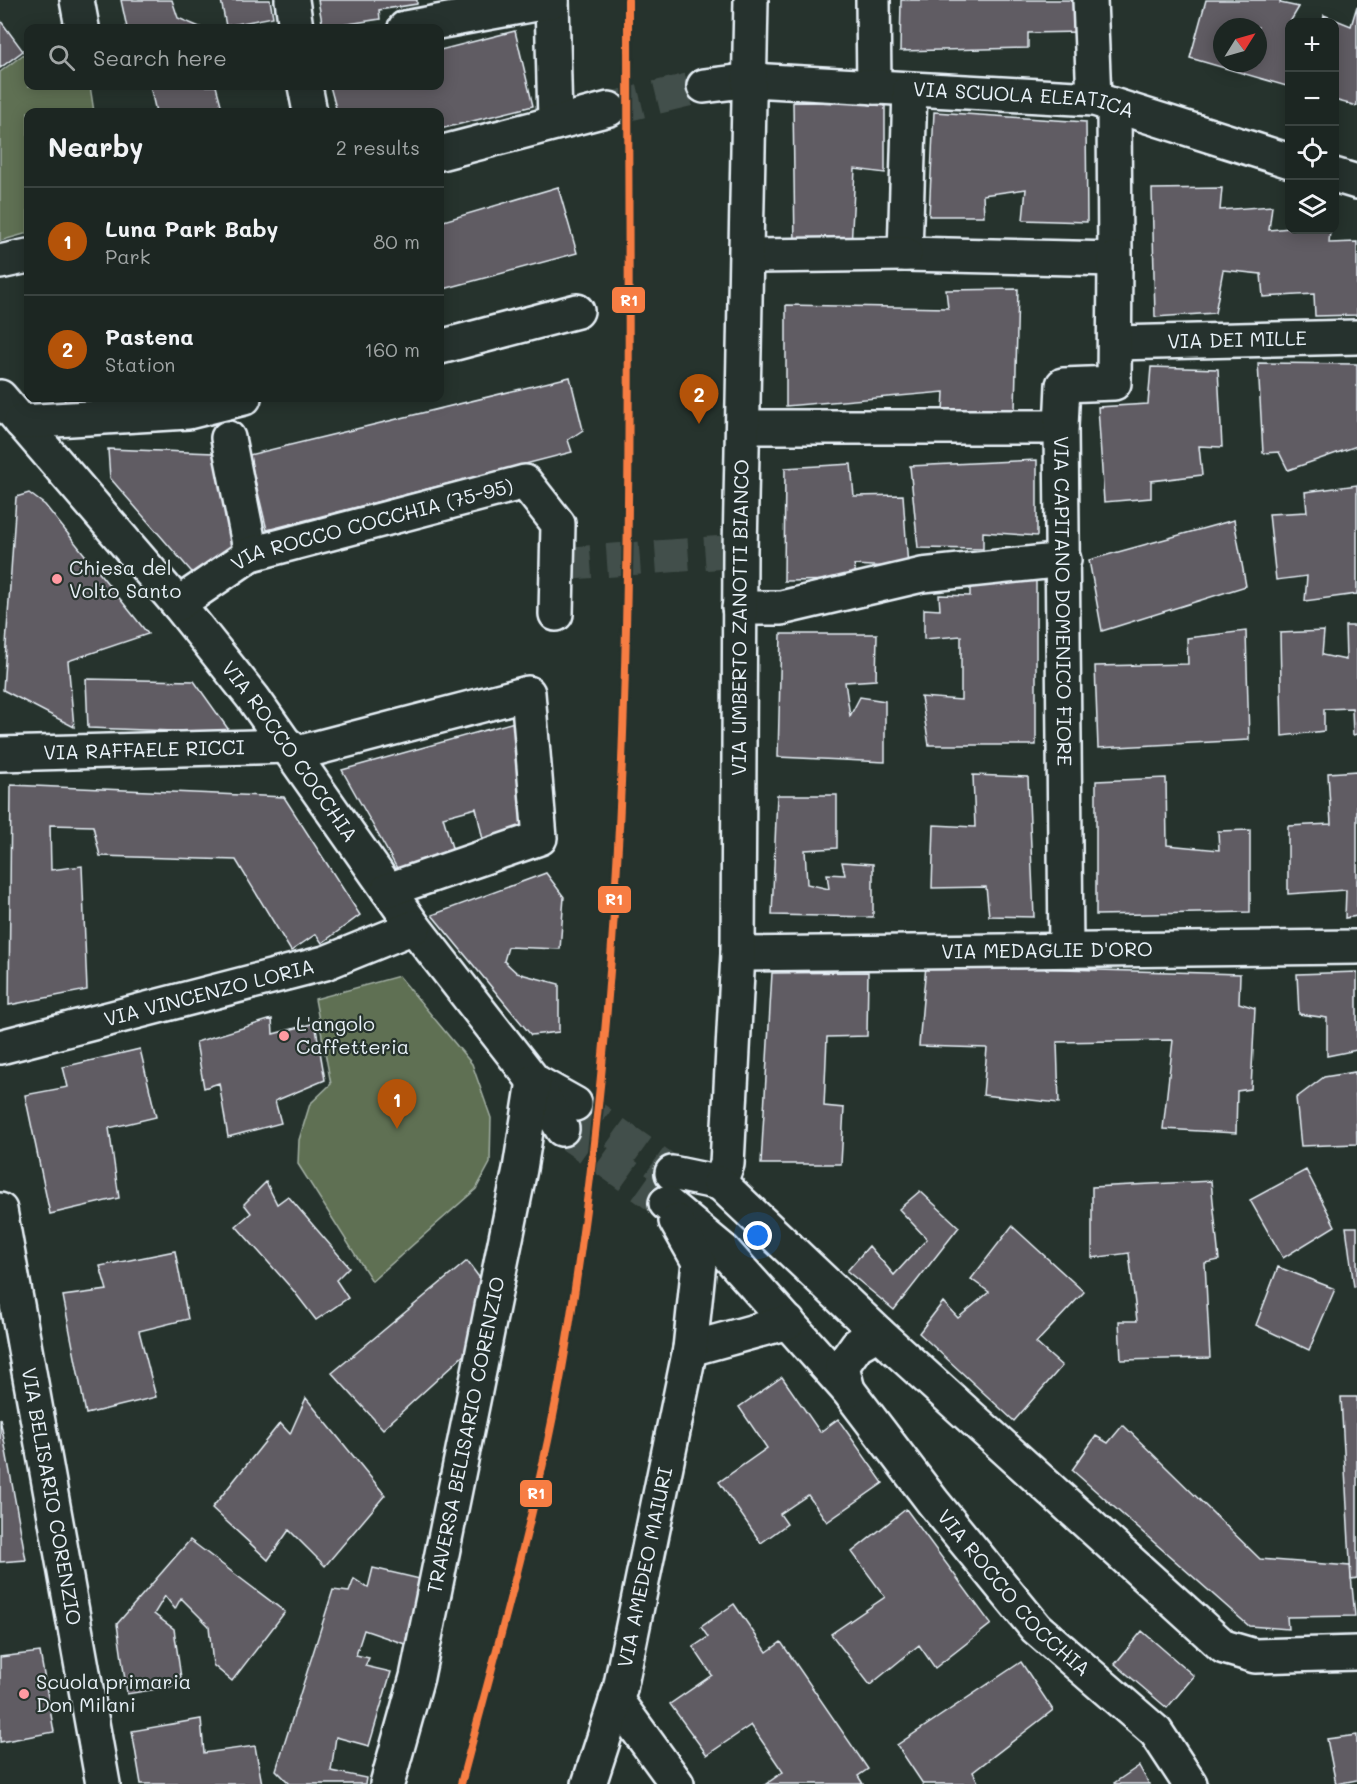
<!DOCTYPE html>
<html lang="en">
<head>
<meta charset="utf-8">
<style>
	body { margin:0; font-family:Mali,sans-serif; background:#29322f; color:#f1f3f6 }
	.controls { position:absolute; right:18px; top:18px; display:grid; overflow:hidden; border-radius:12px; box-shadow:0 3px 15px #0003 }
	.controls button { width:54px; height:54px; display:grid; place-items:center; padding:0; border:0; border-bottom:2px solid #3a4340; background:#1c2622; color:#f1f3f6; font:30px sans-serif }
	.compass { position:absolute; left:1213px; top:18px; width:54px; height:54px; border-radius:50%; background:#1c2622; box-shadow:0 3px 15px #0003; rotate:53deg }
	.you { position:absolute; left:758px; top:1236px; width:21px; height:21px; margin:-15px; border:4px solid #fff; border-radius:50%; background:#1a73e8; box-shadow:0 0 0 9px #1a73e833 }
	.badge { display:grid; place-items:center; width:39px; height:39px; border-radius:50%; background:#b45309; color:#fff; font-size:20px; font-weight:700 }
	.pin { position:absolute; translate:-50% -50px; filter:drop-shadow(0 2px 3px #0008) }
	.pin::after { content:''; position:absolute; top:32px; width:21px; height:18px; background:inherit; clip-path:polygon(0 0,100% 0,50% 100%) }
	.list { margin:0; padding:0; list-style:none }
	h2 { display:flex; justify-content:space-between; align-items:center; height:78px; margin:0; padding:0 24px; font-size:26px }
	h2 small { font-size:20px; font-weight:400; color:#a0a5a5 }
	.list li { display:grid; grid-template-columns:39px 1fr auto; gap:18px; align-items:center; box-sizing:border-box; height:108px; padding:0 24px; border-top:2px solid #3a4340 }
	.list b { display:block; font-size:22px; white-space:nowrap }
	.list p { margin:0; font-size:20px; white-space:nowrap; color:#a0a5a5 }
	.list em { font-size:20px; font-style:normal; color:#a0a5a5 }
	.icon { flex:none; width:33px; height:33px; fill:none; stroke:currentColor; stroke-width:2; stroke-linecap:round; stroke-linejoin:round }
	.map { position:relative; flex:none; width:1357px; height:1784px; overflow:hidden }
	.search { position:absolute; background:#1c2622; box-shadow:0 3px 15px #0003; left:24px; top:24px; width:420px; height:66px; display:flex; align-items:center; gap:15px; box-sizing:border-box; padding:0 21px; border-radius:12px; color:#a0a5a5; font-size:22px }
	.panel { position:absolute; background:#1c2622; box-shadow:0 3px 15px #0003; left:24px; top:108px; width:420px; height:294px; border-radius:12px }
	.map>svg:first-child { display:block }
</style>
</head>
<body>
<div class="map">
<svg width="1357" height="1784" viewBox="0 0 1357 1784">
	<rect width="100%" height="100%" fill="#26332d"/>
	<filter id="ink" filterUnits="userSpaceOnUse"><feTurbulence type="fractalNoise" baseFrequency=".0167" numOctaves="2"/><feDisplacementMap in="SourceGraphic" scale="12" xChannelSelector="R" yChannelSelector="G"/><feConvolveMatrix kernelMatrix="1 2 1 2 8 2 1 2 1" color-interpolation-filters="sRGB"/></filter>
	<g filter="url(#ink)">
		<path fill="#5e6f52" stroke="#a3b0a5" stroke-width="1.5" d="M28,51V86H90L94,112H28V233L0,241V72Z
			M399,976L472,1064L491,1118L490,1163L476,1189L372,1281L298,1164L299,1140L310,1104L331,1084L315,999Z"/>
		<path fill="#615b63" stroke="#e8f1f8" stroke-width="1.5" fill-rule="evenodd" d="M121,0H172L178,18L202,28H127Z
			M221,0H270L273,17L226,26Z
			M318,0H417V4L379,10L380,19L323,28Z
			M901,0H1080V32L1028,33V48L900,51Z
			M1206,0H1281L1280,3L1299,7L1290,22V87L1190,58ZM1222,27H1258V63H1222Z
			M1357,6V106L1334,100V22H1323L1324,15L1351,26Z
			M0,20L23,51L0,68Z
			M515,31L533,106L440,129V112H337L330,86H440V50Z
			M150,86H216L223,112H156Z
			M793,102L885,103V173L855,169L851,249L795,248Z
			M934,112L1086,122L1087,222L1023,220L1026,189L983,195L984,216H929Z
			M558,187L577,253L440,290V222Z
			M1222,188L1220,210L1272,206L1269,230L1290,228L1330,230L1329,243L1357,242V315L1315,316L1314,294L1263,297L1261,274L1223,270L1215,313L1155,317L1152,189Z
			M1018,289L1015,409L943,412L944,392L786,406V305L948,308L946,290Z
			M1258,363L1357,364V446L1288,470L1279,452L1263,453Z
			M1151,367L1218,369L1222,447L1199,446L1202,475L1151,481V498L1104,502L1098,407L1148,404Z
			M570,377L583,430L568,440L572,452L267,530L249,455Z
			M64,398H115L67,409Z
			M108,449L214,453L239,544L197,578L110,478Z
			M1037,460V536L983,532V549L918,548L910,466Z
			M851,464L854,496L903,495L908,568L854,565L857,580L784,581L785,468Z
			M1357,485V594L1305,601L1307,576L1276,580L1269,514L1307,512L1305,492Z
			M29,493L45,505L148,634L68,661L74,727L3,690L16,497Z
			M1234,520L1246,586L1102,631L1089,560Z
			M1036,578V745H929L921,697L961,700V636L924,639V609L940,610L939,595L970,596V582Z
			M1345,626H1357V734L1353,735L1352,708L1324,709V731L1282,736L1280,633L1324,631L1322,655L1346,660Z
			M1246,631L1249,740L1098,748L1095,666L1188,664L1187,638Z
			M781,634H877L876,680L845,682L850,716L860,697L885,701V762L778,757Z
			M86,679L194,681L231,733L88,728Z
			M525,719L535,821L483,840L476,808L443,817L455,858L398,870L342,770Z
			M1357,771V916L1345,918L1346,890L1288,894V826L1331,824L1328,773Z
			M973,775L1028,777L1034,917L989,916L986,887L932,888L934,825L975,827Z
			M1166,778L1167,845L1219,850L1218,831L1250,830V912L1096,915V781Z
			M11,785L284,797L360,915L322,943L316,934L291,951L236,860L100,856L93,826L50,825L51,870L82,866L87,990L9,1005Z
			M777,795H837V848L805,850L807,884L829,889L827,874L845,875L842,862L873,864V917L772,915Z
			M546,873L564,897L560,949L508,947L504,961L517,973L559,984V1032L531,1035L432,915Z
			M926,965L1240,974L1239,1003L1255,1008L1251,1089L1237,1091L1236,1133L1163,1129L1173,1040L1057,1042L1059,1103L983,1095L987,1048L919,1046Z
			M868,972L867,1036L827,1037L824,1106L844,1108L841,1164H761L772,973Z
			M1357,972V1050L1327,1056V1018L1299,1014L1297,974Z
			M272,1019L273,1034L315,1023L325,1080L275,1101L281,1123L228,1137L219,1083L204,1088L196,1042Z
			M140,1049L156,1117L109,1128L119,1198L50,1214L25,1095L68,1087L63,1067Z
			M1355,1072L1357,1144L1301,1146L1296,1098L1324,1077Z
			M1306,1170L1335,1226L1283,1258L1250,1200Z
			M1211,1181L1219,1260L1205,1263L1210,1358L1121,1360L1119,1321H1137L1129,1253L1092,1258V1187Z
			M266,1182L277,1204L288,1196L349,1267L336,1280L348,1298L316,1320L293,1290L236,1226L251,1213L244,1204Z
			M920,1191L959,1227L894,1310L847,1271L869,1246L894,1275L927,1239L899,1209Z
			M1012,1226L1084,1292L1036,1343L1062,1366L1014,1421L919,1333L943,1302L958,1318L989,1292L971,1279Z
			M1346,1227H1357V1286L1354,1287Z
			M175,1251L188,1319L139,1331L156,1397L86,1414L63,1296L107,1290L100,1266Z
			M467,1261L490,1292L479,1341L383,1429L332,1373Z
			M1278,1267L1335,1289L1309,1350L1256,1325Z
			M782,1377L820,1432L838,1419L883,1483L827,1522L808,1495L780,1514L787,1524L761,1543L719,1482L767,1448L739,1407Z
			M1341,1397H1357V1578L1351,1579Z
			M306,1398L385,1495L325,1566L289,1530L268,1560L212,1508L280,1423L290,1434Z
			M0,1418L26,1560L0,1562Z
			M1123,1425L1260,1559L1350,1566L1355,1616L1287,1617L1288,1629L1249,1626L1072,1470L1096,1436L1108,1443Z
			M906,1509L991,1624L935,1668L919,1645L870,1685L831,1634L885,1597L852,1552Z
			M190,1540L285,1612L232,1681L213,1665L209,1626L181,1598L175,1609L165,1596L154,1614L174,1629L182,1685L127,1694L117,1624Z
			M373,1568L420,1579L405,1644L364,1630L356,1655L369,1658L365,1666L391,1672L369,1746L336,1737L331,1771L366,1778L365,1784H290L276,1770L333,1590L349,1592L354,1579L368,1588Z
			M734,1604L767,1652L781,1642L868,1769L858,1776L863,1784H766L783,1772L751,1725L707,1755L670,1704L712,1675L693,1647L708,1637L701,1627Z
			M1142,1631L1194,1676L1167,1708L1115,1664Z
			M40,1652L54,1732L0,1742V1657Z
			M1021,1662L1053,1710L973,1772L979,1784H923L897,1745Z
			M201,1719L204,1753L255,1746L262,1784H141L132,1731Z
			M1357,1735V1780L1336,1784L1327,1739Z
			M1139,1766L1149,1784H1115L1114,1783Z"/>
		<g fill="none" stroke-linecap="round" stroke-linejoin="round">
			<path stroke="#43504b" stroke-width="33" stroke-dasharray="33 16" stroke-linecap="butt" d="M609,109L704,86
				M558,564L740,551
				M575,1104L672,1173
				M562,1129L666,1203"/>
			<defs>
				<g id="street">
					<path d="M77,0L82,27"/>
					<path d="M292,0L296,28"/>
					<path d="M552,0L555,122"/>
					<path d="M873,0L874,87"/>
					<path d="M1090,0L1094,99"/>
					<path d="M405,28L552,1"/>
					<path d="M305,86L310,112"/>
					<path id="s1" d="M704,86L751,80L1094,99L1290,161"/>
					<path d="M910,89L905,254L1115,259L1114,107"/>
					<path d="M440,153L609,109"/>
					<path d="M1334,175L1357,182"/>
					<path d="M747,256L905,254"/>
					<path d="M0,262L28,256"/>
					<path id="s2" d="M1115,343L1357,337"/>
					<path d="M440,347L577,311"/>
					<path id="s3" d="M0,397L178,604L253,698L414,927L534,1081L575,1104"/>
					<path d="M21,422L188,412L244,398"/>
					<path id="s4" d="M743,427H1061L1066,950"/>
					<path d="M1061,427L1063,385L1114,383L1115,259"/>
					<path d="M228,438L251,554"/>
					<path id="s5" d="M178,604L251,554L525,482L558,524L556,614"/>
					<path d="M739,608H781L922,575L1064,560"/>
					<path id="s6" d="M0,754L289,746"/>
					<path d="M294,754L528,693L540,838L388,890"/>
					<path id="s7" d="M738,954L1357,947"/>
					<path id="s8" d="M0,1047L325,963L414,927"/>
					<path d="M535,1083L562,1129"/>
					<path id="s9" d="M672,1173L720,1183L727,1164L738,954L740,551L751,0"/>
					<path d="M720,1183L878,1333L1224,1647L1255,1656L1357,1653"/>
					<path id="s10" d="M666,1203L724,1251L848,1390L933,1502L1036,1628L1156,1732L1190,1784"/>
					<path id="s11" d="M0,1210L103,1784"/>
					<path d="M690,1349L788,1322"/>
					<path d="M848,1390L842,1366L857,1345L878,1333"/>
					<path d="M616,1700L677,1784"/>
					<path id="s12" d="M387,1784L417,1677L520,1169L534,1081"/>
					<path id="s13" d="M589,1784L620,1689L690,1349L699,1262L676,1221"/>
				</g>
			</defs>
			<use href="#street" stroke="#e8f1f8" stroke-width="38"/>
			<use href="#street" stroke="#26332d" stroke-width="33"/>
			<defs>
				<path id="rail-1" d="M461,1784C501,1632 545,1482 569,1327C640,888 628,442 628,0"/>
			</defs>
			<use href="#rail-1" stroke="#26332d" stroke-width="12"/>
			<use href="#rail-1" stroke="#f77d43" stroke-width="8"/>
		</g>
	</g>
	<g fill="#ff9aa2" stroke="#26332d" stroke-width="2">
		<circle cx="57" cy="579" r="6"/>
		<circle cx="284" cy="1036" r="6"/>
		<circle cx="24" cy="1694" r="6"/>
	</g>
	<g text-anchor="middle" stroke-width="4.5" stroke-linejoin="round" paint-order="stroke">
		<g font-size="20" fill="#e8f1f8" stroke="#26332d">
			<text dy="7" stroke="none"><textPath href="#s1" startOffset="321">VIA SCUOLA ELEATICA</textPath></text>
			<text dy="7" stroke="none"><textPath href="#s2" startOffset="122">VIA DEI MILLE</textPath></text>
			<text dy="7" stroke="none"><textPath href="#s5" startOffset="213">VIA ROCCO COCCHIA (75-95)</textPath></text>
			<text dy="7" stroke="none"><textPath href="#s4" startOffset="492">VIA CAPITANO DOMENICO FIORE</textPath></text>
			<text dy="7" stroke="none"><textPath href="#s9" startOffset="616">VIA UMBERTO ZANOTTI BIANCO</textPath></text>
			<text dy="7" stroke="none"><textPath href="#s6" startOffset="144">VIA RAFFAELE RICCI</textPath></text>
			<text dy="7" stroke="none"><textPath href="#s3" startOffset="458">VIA ROCCO COCCHIA</textPath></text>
			<text dy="7" stroke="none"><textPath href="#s7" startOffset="309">VIA MEDAGLIE D'ORO</textPath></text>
			<text dy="7" stroke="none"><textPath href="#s8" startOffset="216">VIA VINCENZO LORIA</textPath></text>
			<text dy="7" stroke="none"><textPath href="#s12" startOffset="358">TRAVERSA BELISARIO CORENZIO</textPath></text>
			<text dy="7" stroke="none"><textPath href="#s11" startOffset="291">VIA BELISARIO CORENZIO</textPath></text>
			<text dy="7" stroke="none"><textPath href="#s13" startOffset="224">VIA AMEDEO MAIURI</textPath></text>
			<text dy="7" stroke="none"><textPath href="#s10" startOffset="524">VIA ROCCO COCCHIA</textPath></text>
		</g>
		<g font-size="20" fill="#e8f1f8" stroke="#26332d" text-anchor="start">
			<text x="69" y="575">Chiesa del<tspan x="69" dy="23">Volto Santo</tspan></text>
			<text x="296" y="1031">L'angolo<tspan x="296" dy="23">Caffetteria</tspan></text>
			<text x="36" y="1689">Scuola primaria<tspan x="36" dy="23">Don Milani</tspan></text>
		</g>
	</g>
	<g stroke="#26332d" stroke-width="2">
		<rect x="611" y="286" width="35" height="28" rx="6" fill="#f77d43"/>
		<rect x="597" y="885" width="35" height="29" rx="6" fill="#f77d43"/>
		<rect x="519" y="1479" width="34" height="29" rx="6" fill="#f77d43"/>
	</g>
	<g font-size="16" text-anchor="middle" font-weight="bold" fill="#fff">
		<text x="629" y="306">R1</text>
		<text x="614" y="905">R1</text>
		<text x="536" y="1499">R1</text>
	</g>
</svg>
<div class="controls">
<button>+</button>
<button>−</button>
<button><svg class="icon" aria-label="locate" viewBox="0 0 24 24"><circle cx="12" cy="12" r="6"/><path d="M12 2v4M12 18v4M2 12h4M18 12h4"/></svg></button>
<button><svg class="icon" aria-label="layers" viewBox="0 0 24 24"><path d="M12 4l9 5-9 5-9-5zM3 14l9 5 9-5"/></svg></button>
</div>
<svg class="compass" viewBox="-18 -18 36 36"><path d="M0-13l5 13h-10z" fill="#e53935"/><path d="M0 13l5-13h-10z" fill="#a0a5a5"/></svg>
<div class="you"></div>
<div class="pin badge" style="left:397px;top:1129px">1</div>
<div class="pin badge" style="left:699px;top:424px">2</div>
<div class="search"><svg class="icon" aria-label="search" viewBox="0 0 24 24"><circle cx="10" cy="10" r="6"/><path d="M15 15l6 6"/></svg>Search here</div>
<section class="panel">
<h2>Nearby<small>2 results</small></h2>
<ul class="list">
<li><span class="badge">1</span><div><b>Luna Park Baby</b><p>Park</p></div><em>80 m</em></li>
<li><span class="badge">2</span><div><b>Pastena</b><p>Station</p></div><em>160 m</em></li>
</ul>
</section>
</div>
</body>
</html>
